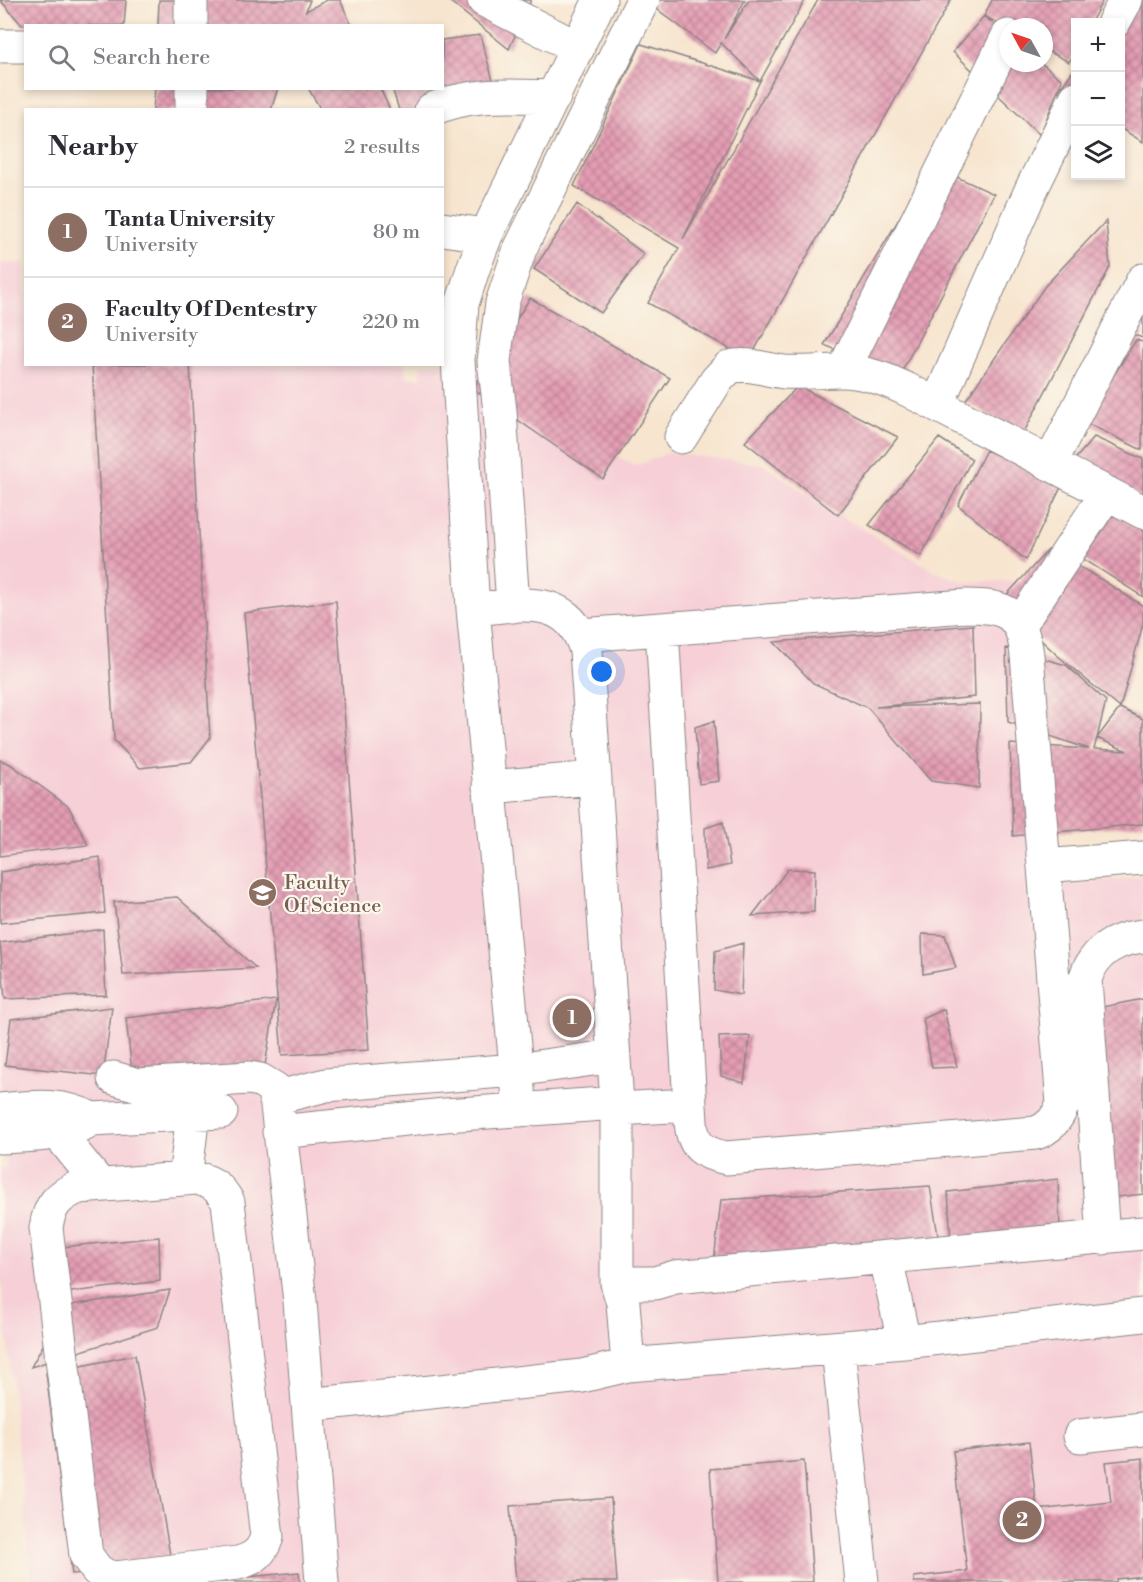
<!DOCTYPE html>
<html lang="en">
<head>
<meta charset="utf-8">
<style>
	body { margin:0; font-family:"Libre Bodoni",serif; background:#f2f2f3; color:#2b2b33 }
	.controls { position:absolute; right:18px; top:18px; display:grid; overflow:hidden; border-radius:0px; box-shadow:0 3px 9px #0003 }
	.controls button { width:54px; height:54px; display:grid; place-items:center; padding:0; border:0; border-bottom:2px solid #e1e1e2; background:#fff; color:#2b2b33; font:30px sans-serif }
	.compass { position:absolute; left:999px; top:18px; width:54px; height:54px; border-radius:50%; background:#fff; box-shadow:0 3px 9px #0003; rotate:310deg }
	.you { position:absolute; left:602px; top:672px; width:21px; height:21px; margin:-15px; border:4px solid #fff; border-radius:50%; background:#1a73e8; box-shadow:0 0 0 9px #1a73e833 }
	.badge { display:grid; place-items:center; width:39px; height:39px; border-radius:50%; background:#d1495b; color:#fff; font-size:20px; font-weight:700 }
	.pin { position:absolute; translate:-50% -50%; border:3px solid #fff; box-shadow:0 2px 6px #0006 }
	.list { margin:0; padding:0; list-style:none }
	h2 { display:flex; justify-content:space-between; align-items:center; height:78px; margin:0; padding:0 24px; font-size:26px }
	h2 small { font-size:20px; font-weight:400; color:#7c7c81 }
	.list li { display:grid; grid-template-columns:39px 1fr auto; gap:18px; align-items:center; box-sizing:border-box; height:90px; padding:0 24px; border-top:2px solid #e1e1e2 }
	.list b { display:block; font-size:22px; white-space:nowrap }
	.list p { margin:0; font-size:20px; white-space:nowrap; color:#7c7c81 }
	.list em { font-size:20px; font-style:normal; color:#7c7c81 }
	.icon { flex:none; width:33px; height:33px; fill:none; stroke:currentColor; stroke-width:2; stroke-linecap:round; stroke-linejoin:round }
	.map { position:relative; flex:none; width:1143px; height:1582px; overflow:hidden }
	.search { position:absolute; background:#fff; box-shadow:0 3px 9px #0003; left:24px; top:24px; width:420px; height:66px; display:flex; align-items:center; gap:15px; box-sizing:border-box; padding:0 21px; border-radius:0px; color:#7c7c81; font-size:22px }
	.panel { position:absolute; background:#fff; box-shadow:0 3px 9px #0003; left:24px; top:108px; width:420px; height:258px; border-radius:0px }
	.map>svg:first-child { display:block }
</style>
</head>
<body>
<div class="map">
<svg width="1143" height="1582" viewBox="0 0 1143 1582">
	<defs>
		<pattern id="building-cross-hatch" width="8" height="8" patternUnits="userSpaceOnUse" patternTransform="scale(1.5)"><rect width="8" height="8" fill="#e59eb4"/><path d="M0 0l8 8M0 8l8-8" fill="none" stroke="#b98094"/></pattern>
	</defs>
	<rect width="100%" height="100%" fill="#fbf7ec"/>
	<filter id="ink" filterUnits="userSpaceOnUse"><feTurbulence type="fractalNoise" baseFrequency=".0167" numOctaves="2"/><feDisplacementMap in="SourceGraphic" scale="12" xChannelSelector="R" yChannelSelector="G"/><feConvolveMatrix kernelMatrix="1 2 1 2 8 2 1 2 1" color-interpolation-filters="sRGB"/></filter>
	<filter id="wash" filterUnits="userSpaceOnUse"><feTurbulence type="fractalNoise" baseFrequency=".008" numOctaves="4" result="noise"/><feDisplacementMap in="SourceGraphic" scale="24" xChannelSelector="R" yChannelSelector="G"/><feGaussianBlur stdDeviation="1.35" result="paint"/><feColorMatrix in="noise" values="0 0 0 0 0 0 0 0 0 0 0 0 0 0 0 0 0 1.4 0 .05"/><feComposite in="paint" operator="in"/></filter>
	<g filter="url(#wash)">
		<rect width="100%" height="100%" fill="#f7e5cf"/>
		<path fill="#f6cfd7" d="M25,262L26,364H405L406,378H421L422,365L442,364L443,359L499,361L578,435L635,466L668,453L763,464L825,507L936,572L964,582L1018,581L1017,632L1046,887L1143,876V1582H32L0,1269V1169L6,1168L4,1150H0V264Z"/>
		<g id="blocks">
			<path fill="url(#building-cross-hatch)" fill-rule="evenodd" d="M0,0H126L124,26L22,25Z
				M159,0H310L306,11L327,0H340L352,26H158Z
				M448,0H531L509,49Z
				M657,0H745L724,39L749,0H805L760,81L721,43L715,53L653,6Z
				M818,0H951L749,360L648,303L679,248L574,186L641,44L760,81L683,239Z
				M992,0H1103L1091,22H1076V51L1069,62L1044,49V27H1008V29L984,16L1008,36V63H1041L1062,80L1040,135L953,52L984,16Z
				M1124,0H1143V142L1120,128V22Z
				M480,35L493,80L426,110H399L392,88H442V40Z
				M1076,67V102L1058,91Z
				M155,88H278L271,110H153Z
				M308,88H380L390,110H321Z
				M931,165L994,194L900,375L824,345Z
				M577,204L644,254L601,313L534,269Z
				M1106,221L1110,267L1023,434L965,401L1045,286Z
				M530,298L670,378L603,479L473,389Z
				M1143,314V338L1131,334Z
				M1136,340L1143,342L1142,450L1084,422Z
				M92,364H190L210,738L191,762L140,768L114,740Z
				M798,386L898,437L838,515L745,442Z
				M1094,437L1143,459V498L1071,464Z
				M939,438L972,459L921,556L869,525Z
				M986,450L1062,485L1026,560L958,505Z
				M1111,505L1143,522V597L1063,546Z
				M1048,550L1091,573L1143,606V624L1120,708L1057,655L1000,602Z
				M336,601L369,1050L282,1055L244,613Z
				M973,625L975,697L876,707L980,704L979,788L931,781L868,708L813,683L774,642Z
				M1006,648L1066,665L1106,701L1097,738L1120,708L1143,719V824L1013,836L1010,744L1089,749L1008,722ZM1097,738L1127,751L1094,749Z
				M714,721L719,781L699,784L695,727Z
				M0,760L10,764L69,807L88,845L0,856Z
				M723,822L730,865L706,870L705,828Z
				M100,857L105,913L0,923V872Z
				M788,869L815,870L814,912L752,916Z
				M177,897L256,968L123,975L114,902Z
				M103,929L106,995L5,999L0,943Z
				M922,934L945,935L956,968L923,974Z
				M743,943L741,995L714,990L715,951Z
				M1143,999V1194L1100,1199L1087,1010Z
				M276,1000L264,1071L134,1092L126,1018Z
				M112,1007L103,1076L5,1065L11,1019Z
				M944,1009L957,1067L932,1068L923,1019Z
				M750,1036L744,1083L721,1076L719,1037Z
				M1058,1179L1060,1229L951,1243L948,1192Z
				M930,1186L940,1248L713,1270L721,1200Z
				M159,1237L160,1281L64,1293L62,1247Z
				M170,1290L158,1327L31,1367L65,1306Z
				M135,1355L172,1566L72,1574L46,1373Z
				M1029,1442L1037,1510L1111,1502L1106,1462L1143,1458V1576L1116,1579V1582H914V1577L967,1571L953,1451Z
				M804,1461L813,1582H718L710,1469Z
				M611,1498L617,1582H516L510,1506Z
				M299,1572L300,1582H215V1580Z"/>
		</g>
	</g>
	<g filter="url(#ink)">
		<use href="#blocks" fill-opacity="0" stroke="#8c8485" stroke-width="1.5"/>
		<g fill="none" stroke-linecap="round" stroke-linejoin="round">
			<defs>
				<path id="minor" d="M191,0V26
					M484,0L578,48
					M1114,22L1126,0
					M0,46H26
					M192,88V110
					M431,110C469,92 513,96 554,97
					M442,229L486,235
					M843,371L1008,36
					M937,405L1031,190L1076,98
					M681,437L716,381L729,367C747,362 766,370 784,372C803,373 822,371 841,371C865,371 887,380 908,390L1143,512
					M1050,464L1143,280
					M513,606L500,411L494,361L502,303L520,249L643,0
					M473,609C521,605 568,592 586,650L617,1103V1283L623,1303L628,1365
					M1019,626L1107,493
					M581,635L966,606C1005,606 1022,612 1027,655L1063,1104C1058,1118 1050,1128 1036,1133L726,1158C703,1153 693,1147 691,1122L662,629
					M489,787L595,778
					M1044,866L1143,858
					M114,1078L138,1085L249,1078L260,1080L275,1089L300,1301L322,1582
					M275,1098L326,1085L516,1070L614,1056
					M617,1109L690,1105
					M0,1110C32,1107 62,1103 92,1119L221,1112
					M520,1110L473,609L458,360L462,304L473,269L486,235L600,0
					M279,1132L445,1115L617,1103
					M58,1133L100,1185
					M0,1137C32,1135 64,1137 92,1119
					M196,1178C213,1182 220,1188 228,1202L267,1537C262,1552 254,1559 238,1563L116,1578L106,1576L97,1570L86,1555L46,1228C49,1206 58,1195 79,1187Z
					M185,1179L193,1114
					M1103,1238L1085,979C1094,951 1115,939 1143,936
					M886,1258L904,1342
					M617,1283H655L675,1277L1143,1233
					M838,1348L862,1582
					M308,1405L582,1376L628,1365L904,1342L1143,1315
					M1080,1436L1143,1429"/>
			</defs>
			<use href="#minor" stroke="#8c8485" stroke-width="35"/>
			<use href="#minor" stroke="#fff" stroke-width="33"/>
		</g>
	</g>
	<defs>
		<symbol id="university-disc" viewBox="-11 -11 22 22"><circle r="9.5" fill="#8d6e63" stroke="#fbf7ec"/><path d="M0-5L7-2L0 1L-7-2ZM-4 1L0 2.5L4 1V4Q0 6-4 4Z" fill="#fff"/></symbol>
	</defs>
	<g fill-rule="evenodd">
		<use href="#university-disc" x="246" y="876" width="33" height="33"/>
	</g>
	<g text-anchor="middle" stroke-width="4.5" stroke-linejoin="round" paint-order="stroke">
		<g font-size="20" fill="#785e54" stroke="#fbf7ec" text-anchor="start">
			<text x="284" y="889">Faculty<tspan x="284" dy="23">Of Science</tspan></text>
		</g>
	</g>
</svg>
<div class="controls">
<button>+</button>
<button>−</button>
<button><svg class="icon" aria-label="layers" viewBox="0 0 24 24"><path d="M12 4l9 5-9 5-9-5zM3 14l9 5 9-5"/></svg></button>
</div>
<svg class="compass" viewBox="-18 -18 36 36"><path d="M0-13l5 13h-10z" fill="#e53935"/><path d="M0 13l5-13h-10z" fill="#7c7c81"/></svg>
<div class="you"></div>
<div class="pin badge" style="left:572px;top:1018px;background:#8d6e63">1</div>
<div class="pin badge" style="left:1022px;top:1520px;background:#8d6e63">2</div>
<div class="search"><svg class="icon" aria-label="search" viewBox="0 0 24 24"><circle cx="10" cy="10" r="6"/><path d="M15 15l6 6"/></svg>Search here</div>
<section class="panel">
<h2>Nearby<small>2 results</small></h2>
<ul class="list">
<li><span class="badge" style="background:#8d6e63">1</span><div><b>Tanta University</b><p>University</p></div><em>80 m</em></li>
<li><span class="badge" style="background:#8d6e63">2</span><div><b>Faculty Of Dentestry</b><p>University</p></div><em>220 m</em></li>
</ul>
</section>
</div>
</body>
</html>
